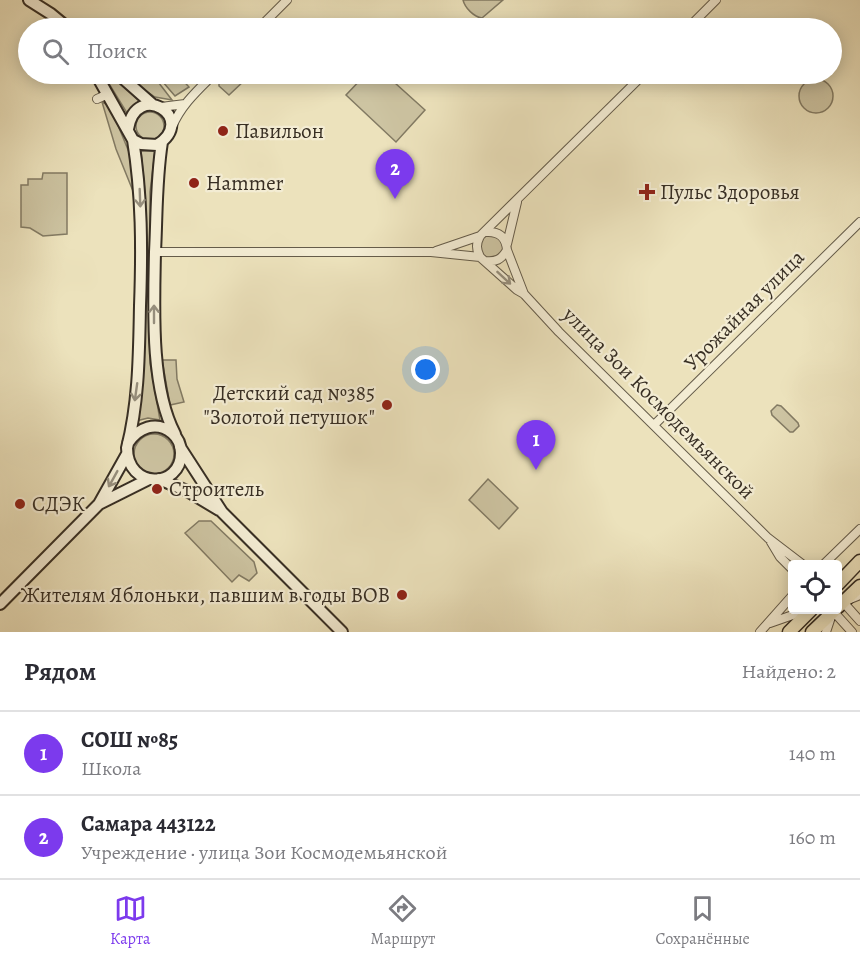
<!DOCTYPE html>
<html lang="ru">
<head>
<meta charset="utf-8">
<style>
	body { margin:0; font-family:Alegreya,serif; background:#f2f2f3; color:#2b2b33 }
	.controls { position:absolute; right:18px; bottom:18px; display:grid; overflow:hidden; border-radius:6px; box-shadow:0 3px 15px #0003 }
	.controls button { width:54px; height:54px; display:grid; place-items:center; padding:0; border:0; border-bottom:2px solid #e1e1e2; background:#fff; color:#2b2b33; font:30px sans-serif }
	.you { position:absolute; left:426px; top:370px; width:21px; height:21px; margin:-15px; border:4px solid #fff; border-radius:50%; background:#1a73e8; box-shadow:0 0 0 9px #1a73e833 }
	.badge { display:grid; place-items:center; width:39px; height:39px; border-radius:50%; background:#7c3aed; color:#fff; font-size:20px; font-weight:700 }
	.pin { position:absolute; translate:-50% -50px; filter:drop-shadow(0 2px 3px #0008) }
	.pin::after { content:''; position:absolute; top:32px; width:21px; height:18px; background:inherit; clip-path:polygon(0 0,100% 0,50% 100%) }
	.list { margin:0; padding:0; list-style:none }
	h2 { display:flex; justify-content:space-between; align-items:center; height:78px; margin:0; padding:0 24px; font-size:26px }
	h2 small { font-size:20px; font-weight:400; color:#7c7c81 }
	.list li { display:grid; grid-template-columns:39px 1fr auto; gap:18px; align-items:center; box-sizing:border-box; height:84px; padding:0 24px; border-top:2px solid #e1e1e2 }
	.list b { display:block; font-size:22px; white-space:nowrap }
	.list p { margin:0; font-size:20px; white-space:nowrap; color:#7c7c81 }
	.list em { font-size:20px; font-style:normal; color:#7c7c81 }
	.icon { flex:none; width:33px; height:33px; fill:none; stroke:currentColor; stroke-width:2; stroke-linecap:round; stroke-linejoin:round }
	.map { position:relative; flex:none; width:860px; height:632px; overflow:hidden }
	.search { position:absolute; background:#fff; box-shadow:0 3px 15px #0003; left:18px; right:18px; top:18px; height:66px; display:flex; align-items:center; gap:15px; box-sizing:border-box; padding:0 21px; border-radius:33px; color:#7c7c81; font-size:22px }
	.sheet { height:246px; background:#fff }
	nav { display:flex; justify-content:space-around; align-items:center; box-sizing:border-box; height:84px; border-top:2px solid #e1e1e2; background:#fff; font-size:16px; color:#7c7c81 }
	nav a { display:grid; justify-items:center; gap:3px }
	nav .on { color:#7c3aed }
	.map>svg:first-child { display:block }
</style>
</head>
<body>
<div class="map">
<svg width="860" height="632" viewBox="0 0 860 632">
	<rect width="100%" height="100%" fill="#ece2bc"/>
	<filter id="stains"><feTurbulence type="fractalNoise" baseFrequency=".00333" numOctaves="4"/><feColorMatrix values="0 0 0 0 .2 0 0 0 0 .09 0 0 0 0 .02 0 0 0 .5 -.17"/></filter>
	<radialGradient id="worn" r=".72"><stop offset=".6" stop-color="#630" stop-opacity="0"/><stop offset="1" stop-color="#630" stop-opacity=".3"/></radialGradient>
	<path fill="#cdc4a2" stroke="#827a63" stroke-width="1.5" d="M463,0H503L482,18C474,17 465,8 463,0Z
		M103,74H113L139,101L127,113Z
		M137,74H152L172,100L155,97L129,79Z
		M156,74H177L189,87L175,96Z
		M226,74H242L247,78L229,95L219,86V80Z
		M366,74H385L425,110L396,142L346,95Z
		M799 96a17 17 0 1 1 34 0a17 17 0 1 1-34 0Z
		M102,102L110,106L131,157L135,196L116,149Z
		M136 126a14 14 0 1 1 28 0a14 14 0 1 1-28 0Z
		M141,151H155L150,192V363L160,420L148,418L136,421L143,363L145,192Z
		M43,173H67V234L43,236L30,228L21,227V185H28V179H42Z
		M479 247a12 12 0 1 1 24 0a12 12 0 1 1-24 0Z
		M162,360H176L177,379L184,402L170,405Z
		M777,405L781,406L798,423L799,426L793,432H790L772,415L771,411Z
		M134 454a20 20 0 1 1 40 0a20 20 0 1 1-40 0Z
		M488,479L518,508L499,529L469,500Z
		M199,521H211L254,562L257,573L249,581L239,575L232,582L185,533Z"/>
	<g fill="none" stroke-linecap="round" stroke-linejoin="round">
		<defs>
			<path id="minor" d="M259,28L287,0
				M688,28L716,0
				M644,74L480,236C476,244 476,249 480,257L517,290L524,294L559,332L768,538L802,564
				M97,99L108,94
				M161,107L185,104
				M172,127C181,105 198,90 214,74
				M507,244L517,202
				M507,250L524,294
				M436,251L480,236
				M155,252H431L480,257
				M485,261C496,262 501,260 507,250C506,237 499,231 486,232
				M654,425L860,222
				M771,542L780,557L792,569
				M824,564L860,529
				M860,595L843,602L860,621
				M770,623L807,610
				M760,632L792,596
				M826,632L833,611L852,632"/>
			<path id="secondary" d="M29,0L51,14L68,28
				M96,74L133,140L141,144L157,145C199,118 136,79 128,129
				M118,74L152,104
				M162,142C156,180 157,214 155,252C154,305 150,387 175,434
				M128,443C138,428 156,420 172,433C178,438 181,446 181,453C181,489 127,489 127,448C139,401 139,353 140,306C142,250 142,195 133,140
				M180,447L222,512L342,632
				M159,479L189,492L219,510
				M99,504L149,479
				M0,604L99,504L127,454"/>
			<path id="primary" d="M838,584L860,561
				M838,607L860,586
				M789,632L811,610
				M812,632L835,610"/>
		</defs>
		<use href="#minor" stroke="#655c4a" stroke-width="10"/>
		<use href="#secondary" stroke="#382f24" stroke-width="14"/>
		<use href="#primary" stroke="#382f24" stroke-width="15"/>
		<use href="#minor" stroke="#f3ecd3" stroke-width="8"/>
		<use href="#secondary" stroke="#f3ecd3" stroke-width="10"/>
		<use href="#primary" stroke="#ece2bc" stroke-width="12"/>
	</g>
	<defs><path id="oneway-shaft" d="M-6 0H5M1.5-3L5.5 0L1.5 3" fill="none" stroke-width="1.6" stroke-linecap="round" stroke-linejoin="round" transform="scale(1.5)"/></defs>
	<g stroke="#968e7c">
		<use href="#oneway-shaft" transform="translate(140 198) rotate(88)"/>
		<use href="#oneway-shaft" transform="translate(504 278) rotate(43)"/>
		<use href="#oneway-shaft" transform="translate(154 314) rotate(-90)"/>
		<use href="#oneway-shaft" transform="translate(136 392) rotate(98)"/>
		<use href="#oneway-shaft" transform="translate(113 479) rotate(119)"/>
	</g>
	<g fill="#8f2418" stroke="#f3ecd3" stroke-width="2">
		<circle cx="223" cy="131" r="6"/>
		<circle cx="194" cy="183" r="6"/>
		<path d="M644 183h6v6h6v6h-6v6h-6v-6h-6v-6h6z"/>
		<circle cx="387" cy="405" r="6"/>
		<circle cx="157" cy="489" r="6"/>
		<circle cx="20" cy="504" r="6"/>
		<circle cx="402" cy="595" r="6"/>
	</g>
	<g text-anchor="middle" stroke-width="4.5" stroke-linejoin="round" paint-order="stroke">
		<g font-size="21" fill="#382f24" stroke="#f3ecd3" text-anchor="start">
			<text x="235" y="138">Павильон</text>
			<text x="206" y="190">Hammer</text>
			<text x="660" y="199">Пульс Здоровья</text>
			<text x="375" y="400" text-anchor="end">Детский сад №385<tspan x="375" dy="24">"Золотой петушок"</tspan></text>
			<text x="169" y="496">Строитель</text>
			<text x="32" y="511">СДЭК</text>
			<text x="390" y="602" text-anchor="end">Жителям Яблоньки, павшим в годы ВОВ</text>
		</g>
		<g font-size="21" fill="#382f24" stroke="#f3ecd3">
			<text transform="translate(744 310) rotate(-45)" y="7">Урожайная улица</text>
			<text transform="translate(659 403) rotate(45)" y="7">улица Зои Космодемьянской</text>
		</g>
	</g>
	<rect width="100%" height="100%" filter="url(#stains)"/>
	<rect width="100%" height="100%" fill="url(#worn)"/>
</svg>
<div class="controls">
<button><svg class="icon" aria-label="locate" viewBox="0 0 24 24"><circle cx="12" cy="12" r="6"/><path d="M12 2v4M12 18v4M2 12h4M18 12h4"/></svg></button>
</div>
<div class="you"></div>
<div class="pin badge" style="left:536px;top:470px">1</div>
<div class="pin badge" style="left:395px;top:199px">2</div>
<div class="search"><svg class="icon" aria-label="search" viewBox="0 0 24 24"><circle cx="10" cy="10" r="6"/><path d="M15 15l6 6"/></svg>Поиск</div>
</div>
<section class="sheet">
<h2>Рядом<small>Найдено: 2</small></h2>
<ul class="list">
<li><span class="badge">1</span><div><b>СОШ №85</b><p>Школа</p></div><em>140 m</em></li>
<li><span class="badge">2</span><div><b>Самара 443122</b><p>Учреждение · улица Зои Космодемьянской</p></div><em>160 m</em></li>
</ul>
</section>
<nav>
<a class="on"><svg class="icon" aria-label="map" viewBox="0 0 24 24"><path d="M3 6l6-2 6 2 6-2v14l-6 2-6-2-6 2zM9 4v14M15 6v14"/></svg>Карта</a>
<a><svg class="icon" aria-label="directions" viewBox="0 0 24 24"><path d="M12 3l9 9-9 9-9-9zM9 14v-3h6M13 9l2 2-2 2"/></svg>Маршрут</a>
<a><svg class="icon" aria-label="saved" viewBox="0 0 24 24"><path d="M7 4h10v16l-5-4-5 4z"/></svg>Сохранённые</a>
</nav>
</body>
</html>
